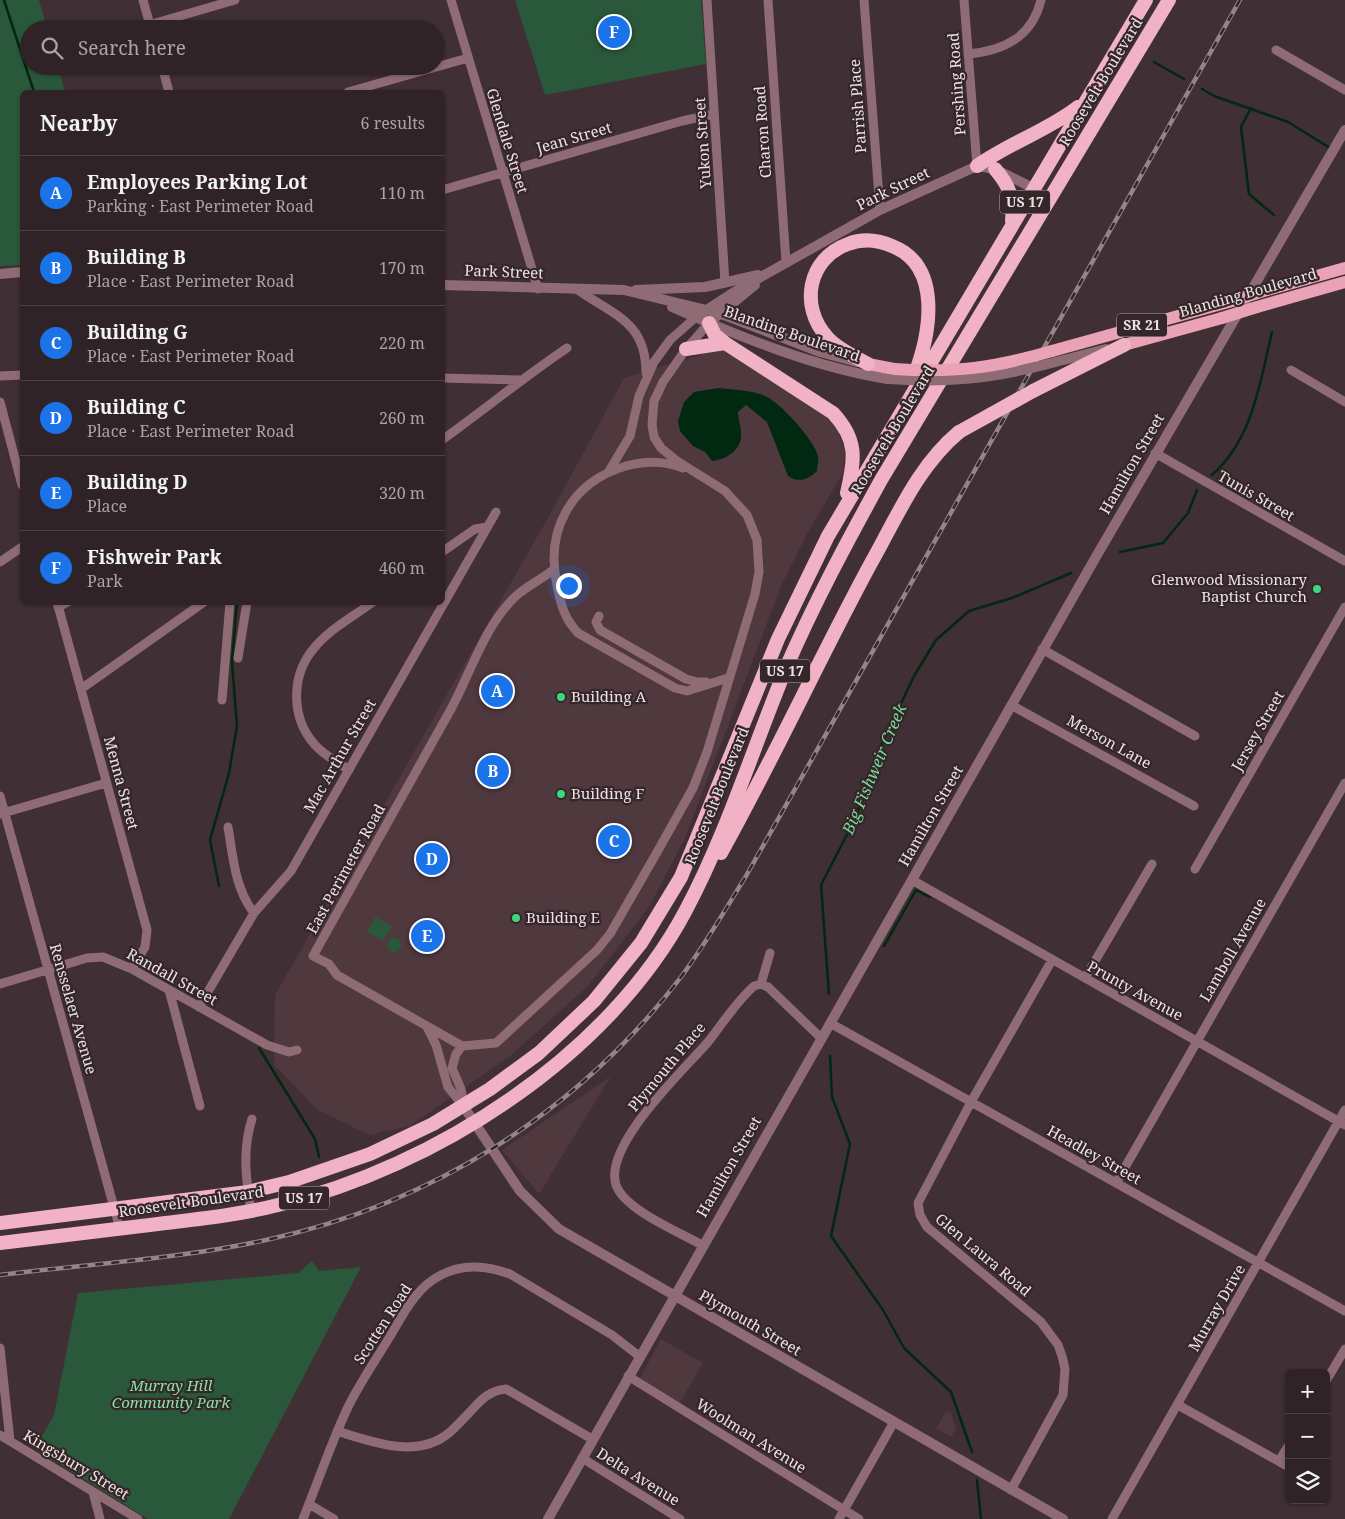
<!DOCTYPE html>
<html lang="en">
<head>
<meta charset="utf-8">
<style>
	body { margin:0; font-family:"Noto Serif",serif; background:#3c2f33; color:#f1f3f6 }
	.controls { position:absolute; right:15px; bottom:15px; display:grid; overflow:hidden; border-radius:8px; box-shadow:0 1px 4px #0004 }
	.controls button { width:45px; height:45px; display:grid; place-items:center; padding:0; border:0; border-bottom:1px solid #4b4044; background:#302327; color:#f1f3f6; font:25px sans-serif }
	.you { position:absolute; left:568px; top:585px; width:18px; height:18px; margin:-12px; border:4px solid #fff; border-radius:50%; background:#1a73e8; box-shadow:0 0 0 8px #1a73e833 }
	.badge { display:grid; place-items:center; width:32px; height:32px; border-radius:50%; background:#1a73e8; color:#fff; font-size:16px; font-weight:700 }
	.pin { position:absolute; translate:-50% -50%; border:2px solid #fff; box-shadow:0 1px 5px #0006 }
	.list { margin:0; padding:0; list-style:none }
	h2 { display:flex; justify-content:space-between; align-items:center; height:65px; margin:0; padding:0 20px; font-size:21px }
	h2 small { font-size:16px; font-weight:400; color:#a8a4a7 }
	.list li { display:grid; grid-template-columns:32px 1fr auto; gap:15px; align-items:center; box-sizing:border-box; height:75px; padding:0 20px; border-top:1px solid #4b4044 }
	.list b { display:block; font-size:19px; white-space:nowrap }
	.list p { margin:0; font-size:16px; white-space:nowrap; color:#a8a4a7 }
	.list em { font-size:16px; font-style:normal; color:#a8a4a7 }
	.icon { flex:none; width:28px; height:28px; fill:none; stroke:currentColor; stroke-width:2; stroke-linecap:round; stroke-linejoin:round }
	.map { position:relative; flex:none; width:1345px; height:1519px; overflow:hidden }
	.search { position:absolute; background:#302327; box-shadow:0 1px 4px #0004; left:20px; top:20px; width:425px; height:55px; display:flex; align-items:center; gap:12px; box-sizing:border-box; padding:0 18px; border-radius:28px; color:#a8a4a7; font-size:19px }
	.panel { position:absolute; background:#302327; box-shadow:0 1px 4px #0004; left:20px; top:90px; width:425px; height:515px; border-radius:8px }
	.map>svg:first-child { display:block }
</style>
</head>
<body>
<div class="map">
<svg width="1345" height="1519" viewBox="0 0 1345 1519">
	<rect width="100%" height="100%" fill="#402f34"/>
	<path fill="#4f383e" d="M723,348L825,414L837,428L845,452L843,473L808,532L782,584L685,838L649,907L588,986L510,1056L410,1126L369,1135L318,1110L274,1065L275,995L549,516L624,378Z
		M611,1076L539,1194L502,1150Z
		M661,1339L703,1363L679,1404L640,1378Z
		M946,1411L951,1413L956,1429L951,1437L936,1429Z"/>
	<path fill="#2a583a" d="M0,0H39L47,29H29V66H58L65,92H22V265L0,266Z
		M515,0H701L706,64L545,95Z
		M375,917L392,926L383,941L367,932Z
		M387 945a7 7 0 1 1 14 0a7 7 0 1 1-14 0Z
		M312,1261L319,1271L361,1267L229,1519H148L35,1449L54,1415L78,1293L298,1273Z"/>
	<path fill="#012811" d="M719,388C735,390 751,390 765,396C780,402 814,440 818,456C819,460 817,467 817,471C808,480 798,483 788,476L767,422L746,405L738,412C738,420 742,429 741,437C740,451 725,460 712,461L705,452L693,446L680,431L678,421L684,402L694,392Z"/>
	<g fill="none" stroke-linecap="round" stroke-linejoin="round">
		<path stroke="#012811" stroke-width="2.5" d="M4,0L34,92
			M1154,62L1184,79
			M1202,89L1214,96L1288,122L1330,148
			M1251,108L1241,127L1249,194L1274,215
			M1212,475C1253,439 1260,382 1272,332
			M1120,552L1163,543L1188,513L1197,490
			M219,886L210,840L229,773L237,726L232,662L237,602
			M884,946L916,890L930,897
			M829,994L821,885L854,821L879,750L914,676L936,640L969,611L1012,598L1071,573
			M259,1048L315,1139L319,1157
			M830,1056L832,1097L850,1144L831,1236L883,1310L904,1348L951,1392L972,1452
			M977,1480L981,1519"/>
		<path stroke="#8f6c75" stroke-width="9" d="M143,0L151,29
			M451,0L538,289
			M707,0L725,283
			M768,0L786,262
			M864,0L880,210
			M964,0L977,166
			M135,29L235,0
			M1276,50L1345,90
			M968,54C1003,51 1032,38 1041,0
			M162,66L169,92
			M348,92L468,58
			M442,190L682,121L714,114
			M578,290C615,316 646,322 646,373
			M1291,370L1345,402
			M0,376L22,375
			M442,378L521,380
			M0,402L22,485
			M442,440C484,410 524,377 567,348
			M1155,453L1345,561
			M683,468C665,461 644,461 626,466C571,482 545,530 557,585C561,605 564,618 578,633L675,688L687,691L728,678
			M609,471L630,436L639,396L654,362L670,340L696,317
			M442,552L475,529L487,527
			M0,562L22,547
			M553,570C542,579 527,586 516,596C485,625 471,672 451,709L313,956L329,964L337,975L462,1046L496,1043L597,950L610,934L656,854L693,788L707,752L755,594L759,572L757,540L747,515L725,491L677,461L661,448L654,437L652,425L654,401L663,382L686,349L709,323
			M57,602L147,930L145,947L132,969
			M58,607L68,602
			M599,616L596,622L600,630L686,679L697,682H706
			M1042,649L1195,736
			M238,658L247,602
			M81,689L204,602
			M222,700L230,602
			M1011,705L1194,806
			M349,770C337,762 324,755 315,745C290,717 291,674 315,647C330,629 354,616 373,602
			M0,796L120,1229
			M0,814L106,783
			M228,827C233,857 235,889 254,913
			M1195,869L1345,607
			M912,880L1345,1125
			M1085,978L1152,864
			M0,984L87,958L103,957L132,969L267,1045L289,1052L297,1050
			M761,984L770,953
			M169,990L200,1106
			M199,1007L254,913L291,871L496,512
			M830,1023L1345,1311
			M427,1027L436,1045L448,1087L464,1107
			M462,1046L456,1054L452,1068L461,1089L464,1105
			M1116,1183L1345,783
			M251,1211C246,1179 242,1150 252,1119
			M702,1245C679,1232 625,1210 616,1185C603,1145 684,1070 708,1042C723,1023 736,1002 754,986L761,984L768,987L821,1038
			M0,1348L10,1441
			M628,1376L859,1519
			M1326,1381L1345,1349
			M1178,1405L1289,1467
			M337,1431C372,1442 418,1460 450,1432C457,1426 463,1419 469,1413C481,1400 488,1391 506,1389L592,1439
			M0,1435L138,1519
			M582,1458L680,1519
			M1279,1461L1289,1445
			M1011,1490L1063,1395L1065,1369L1062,1356L1058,1345L1041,1322L927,1227L920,1215L918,1203L971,1102L1052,960
			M93,1492L100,1519
			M309,1504L334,1519
			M303,1519C318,1482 331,1443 348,1407C360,1383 375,1361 389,1338C403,1315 415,1288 441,1275C464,1263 487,1266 510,1274L612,1335L639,1356
			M839,1519L894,1422
			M1112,1519L1345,1110"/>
		<path stroke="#8f6c75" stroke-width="10" d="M0,274L22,272
			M442,285L624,290L719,313L820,352L857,362
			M636,290L705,287L758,275
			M672,307C738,336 816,368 888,379
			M696,317L736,291L880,210L977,166L995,169L1033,188
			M716,317L755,285
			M1044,365L1106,349
			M464,1107L520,1191L559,1229L1063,1519
			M548,1519L1097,555L1345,130"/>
		<path stroke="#e9a2b6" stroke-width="12" d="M1267,290L1345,268
			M1257,307L1345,282
			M1124,345L1222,318
			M1052,351L1232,301
			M868,364L894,369"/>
		<path stroke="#f0b2c4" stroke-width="14" d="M977,166C1009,143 1047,131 1078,107
			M995,169C1010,186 1014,199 1012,221
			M709,323L715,335L725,343L833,413C858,440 855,459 847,493
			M686,349L725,343
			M868,364C854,356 837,349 827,337C799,306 808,258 848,244C863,238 878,240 892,246C943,266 930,334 915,374
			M1033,391L1124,345
			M721,853C774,758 819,659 871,563C897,517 918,466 959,432
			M0,1223L248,1192L289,1182L370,1154L433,1124L490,1089L539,1053L594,1001L641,943L681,877L778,639L828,536L1146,0
			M0,1243C53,1237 106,1230 158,1224C198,1219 239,1215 278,1205C435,1167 609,1056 686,910C727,833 753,748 786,668C814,603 847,542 881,480L1169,0"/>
		<defs>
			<path id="rail" d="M0,1275C88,1264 179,1259 266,1240C432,1204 578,1112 681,977C705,945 725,910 746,876L1240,0"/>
		</defs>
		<use href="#rail" stroke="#938588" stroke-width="4.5"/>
		<use href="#rail" stroke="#35262a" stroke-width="2.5" stroke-dasharray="8" stroke-linecap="butt"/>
		<path stroke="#8f6c75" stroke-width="10" d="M888,379C944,383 990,379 1044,365"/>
		<path stroke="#e9a2b6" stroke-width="12" d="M1232,301L1267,290
			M1222,318L1257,307
			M894,369C955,373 994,368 1052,351"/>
		<path stroke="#f0b2c4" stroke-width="14" d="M959,432L1033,391"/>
	</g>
	<g fill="#3cd77e" stroke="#35262a" stroke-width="2">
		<circle cx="1317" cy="589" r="5"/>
		<circle cx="561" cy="697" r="5"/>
		<circle cx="561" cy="794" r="5"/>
		<circle cx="516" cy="918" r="5"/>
	</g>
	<g text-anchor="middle" stroke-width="4.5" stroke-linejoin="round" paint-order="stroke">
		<g fill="#35262a" stroke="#b5aaac" stroke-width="1">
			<rect x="1000" y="190.5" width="50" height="23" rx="4"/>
			<rect x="1117" y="313.5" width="50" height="23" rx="4"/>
			<rect x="760" y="659.5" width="50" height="23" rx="4"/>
			<rect x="279" y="1186.5" width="50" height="23" rx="4"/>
		</g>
		<g font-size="14" font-weight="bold" fill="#ece2e4">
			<text x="1025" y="207">US 17</text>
			<text x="1142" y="330">SR 21</text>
			<text x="785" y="676">US 17</text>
			<text x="304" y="1203">US 17</text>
		</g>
		<g font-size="15" fill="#ece2e4" stroke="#35262a">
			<text transform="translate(1101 82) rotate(-59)" y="5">Roosevelt Boulevard</text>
			<text transform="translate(957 84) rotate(-94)" y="5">Pershing Road</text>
			<text transform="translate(858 106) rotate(-94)" y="5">Parrish Place</text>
			<text transform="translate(763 132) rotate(-94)" y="5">Charon Road</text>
			<text transform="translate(574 138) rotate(-16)" y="5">Jean Street</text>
			<text transform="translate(507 141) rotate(73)" y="5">Glendale Street</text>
			<text transform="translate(703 143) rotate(-94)" y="5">Yukon Street</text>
			<text transform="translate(893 189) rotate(-26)" y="5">Park Street</text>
			<text transform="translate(504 272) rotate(2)" y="5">Park Street</text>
			<text transform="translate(1248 293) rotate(-16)" y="5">Blanding Boulevard</text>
			<text transform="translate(792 334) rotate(19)" y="5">Blanding Boulevard</text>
			<text transform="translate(893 430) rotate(-59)" y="5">Roosevelt Boulevard</text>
			<text transform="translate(1132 464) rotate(-60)" y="5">Hamilton Street</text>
			<text transform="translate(1256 496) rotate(30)" y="5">Tunis Street</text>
			<text transform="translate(1258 731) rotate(-60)" y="5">Jersey Street</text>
			<text transform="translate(1109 742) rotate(29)" y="5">Merson Lane</text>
			<text transform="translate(340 756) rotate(-60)" y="5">Mac Arthur Street</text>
			<text transform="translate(121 783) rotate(75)" y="5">Menna Street</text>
			<text transform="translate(717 796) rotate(-68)" y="5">Roosevelt Boulevard</text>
			<text transform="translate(931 816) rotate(-60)" y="5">Hamilton Street</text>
			<text transform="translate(346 869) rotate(-61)" y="5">East Perimeter Road</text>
			<text transform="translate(1233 950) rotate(-60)" y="5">Lamboll Avenue</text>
			<text transform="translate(172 977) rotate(29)" y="5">Randall Street</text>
			<text transform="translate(1135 991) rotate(29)" y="5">Prunty Avenue</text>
			<text transform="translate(73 1009) rotate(74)" y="5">Rensselaer Avenue</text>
			<text transform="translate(667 1067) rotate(-50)" y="5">Plymouth Place</text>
			<text transform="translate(1094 1155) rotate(29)" y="5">Headley Street</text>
			<text transform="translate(729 1167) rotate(-60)" y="5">Hamilton Street</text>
			<text transform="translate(191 1202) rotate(-8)" y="5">Roosevelt Boulevard</text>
			<text transform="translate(983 1255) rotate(40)" y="5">Glen Laura Road</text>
			<text transform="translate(1217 1308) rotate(-60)" y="5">Murray Drive</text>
			<text transform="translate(750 1323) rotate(30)" y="5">Plymouth Street</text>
			<text transform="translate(383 1324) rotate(-57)" y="5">Scotten Road</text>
			<text transform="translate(751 1436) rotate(32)" y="5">Woolman Avenue</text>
			<text transform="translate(76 1465) rotate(31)" y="5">Kingsbury Street</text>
			<text transform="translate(638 1477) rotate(32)" y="5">Delta Avenue</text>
		</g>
		<g font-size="15" fill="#ece2e4" stroke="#35262a" text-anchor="start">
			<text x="1307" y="585" text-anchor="end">Glenwood Missionary<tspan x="1307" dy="17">Baptist Church</tspan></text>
			<text x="571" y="702">Building A</text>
			<text x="571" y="799">Building F</text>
			<text x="526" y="923">Building E</text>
		</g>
		<g font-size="15" font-style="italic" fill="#82e5a2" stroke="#35262a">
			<text x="171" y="1391">Murray Hill<tspan x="171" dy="17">Community Park</tspan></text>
		</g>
		<g font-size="16" font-style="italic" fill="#79dd9a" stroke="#35262a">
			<text transform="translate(874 769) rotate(-67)" y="6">Big Fishweir Creek</text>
		</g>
	</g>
</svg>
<div class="controls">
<button>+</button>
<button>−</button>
<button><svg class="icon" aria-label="layers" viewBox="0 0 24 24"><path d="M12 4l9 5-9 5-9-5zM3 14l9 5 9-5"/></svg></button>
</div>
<div class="you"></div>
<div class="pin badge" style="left:497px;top:691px">A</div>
<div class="pin badge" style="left:493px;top:771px">B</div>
<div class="pin badge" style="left:614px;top:841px">C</div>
<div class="pin badge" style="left:432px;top:859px">D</div>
<div class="pin badge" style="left:427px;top:936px">E</div>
<div class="pin badge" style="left:614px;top:32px">F</div>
<div class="search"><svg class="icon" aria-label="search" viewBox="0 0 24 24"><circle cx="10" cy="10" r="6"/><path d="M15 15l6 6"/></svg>Search here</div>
<section class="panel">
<h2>Nearby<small>6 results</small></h2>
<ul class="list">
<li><span class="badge">A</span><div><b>Employees Parking Lot</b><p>Parking · East Perimeter Road</p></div><em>110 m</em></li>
<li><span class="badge">B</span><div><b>Building B</b><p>Place · East Perimeter Road</p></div><em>170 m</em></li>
<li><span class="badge">C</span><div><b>Building G</b><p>Place · East Perimeter Road</p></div><em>220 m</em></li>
<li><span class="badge">D</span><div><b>Building C</b><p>Place · East Perimeter Road</p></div><em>260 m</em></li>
<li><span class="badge">E</span><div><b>Building D</b><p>Place</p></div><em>320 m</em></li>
<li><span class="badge">F</span><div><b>Fishweir Park</b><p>Park</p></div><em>460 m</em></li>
</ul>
</section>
</div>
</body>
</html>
